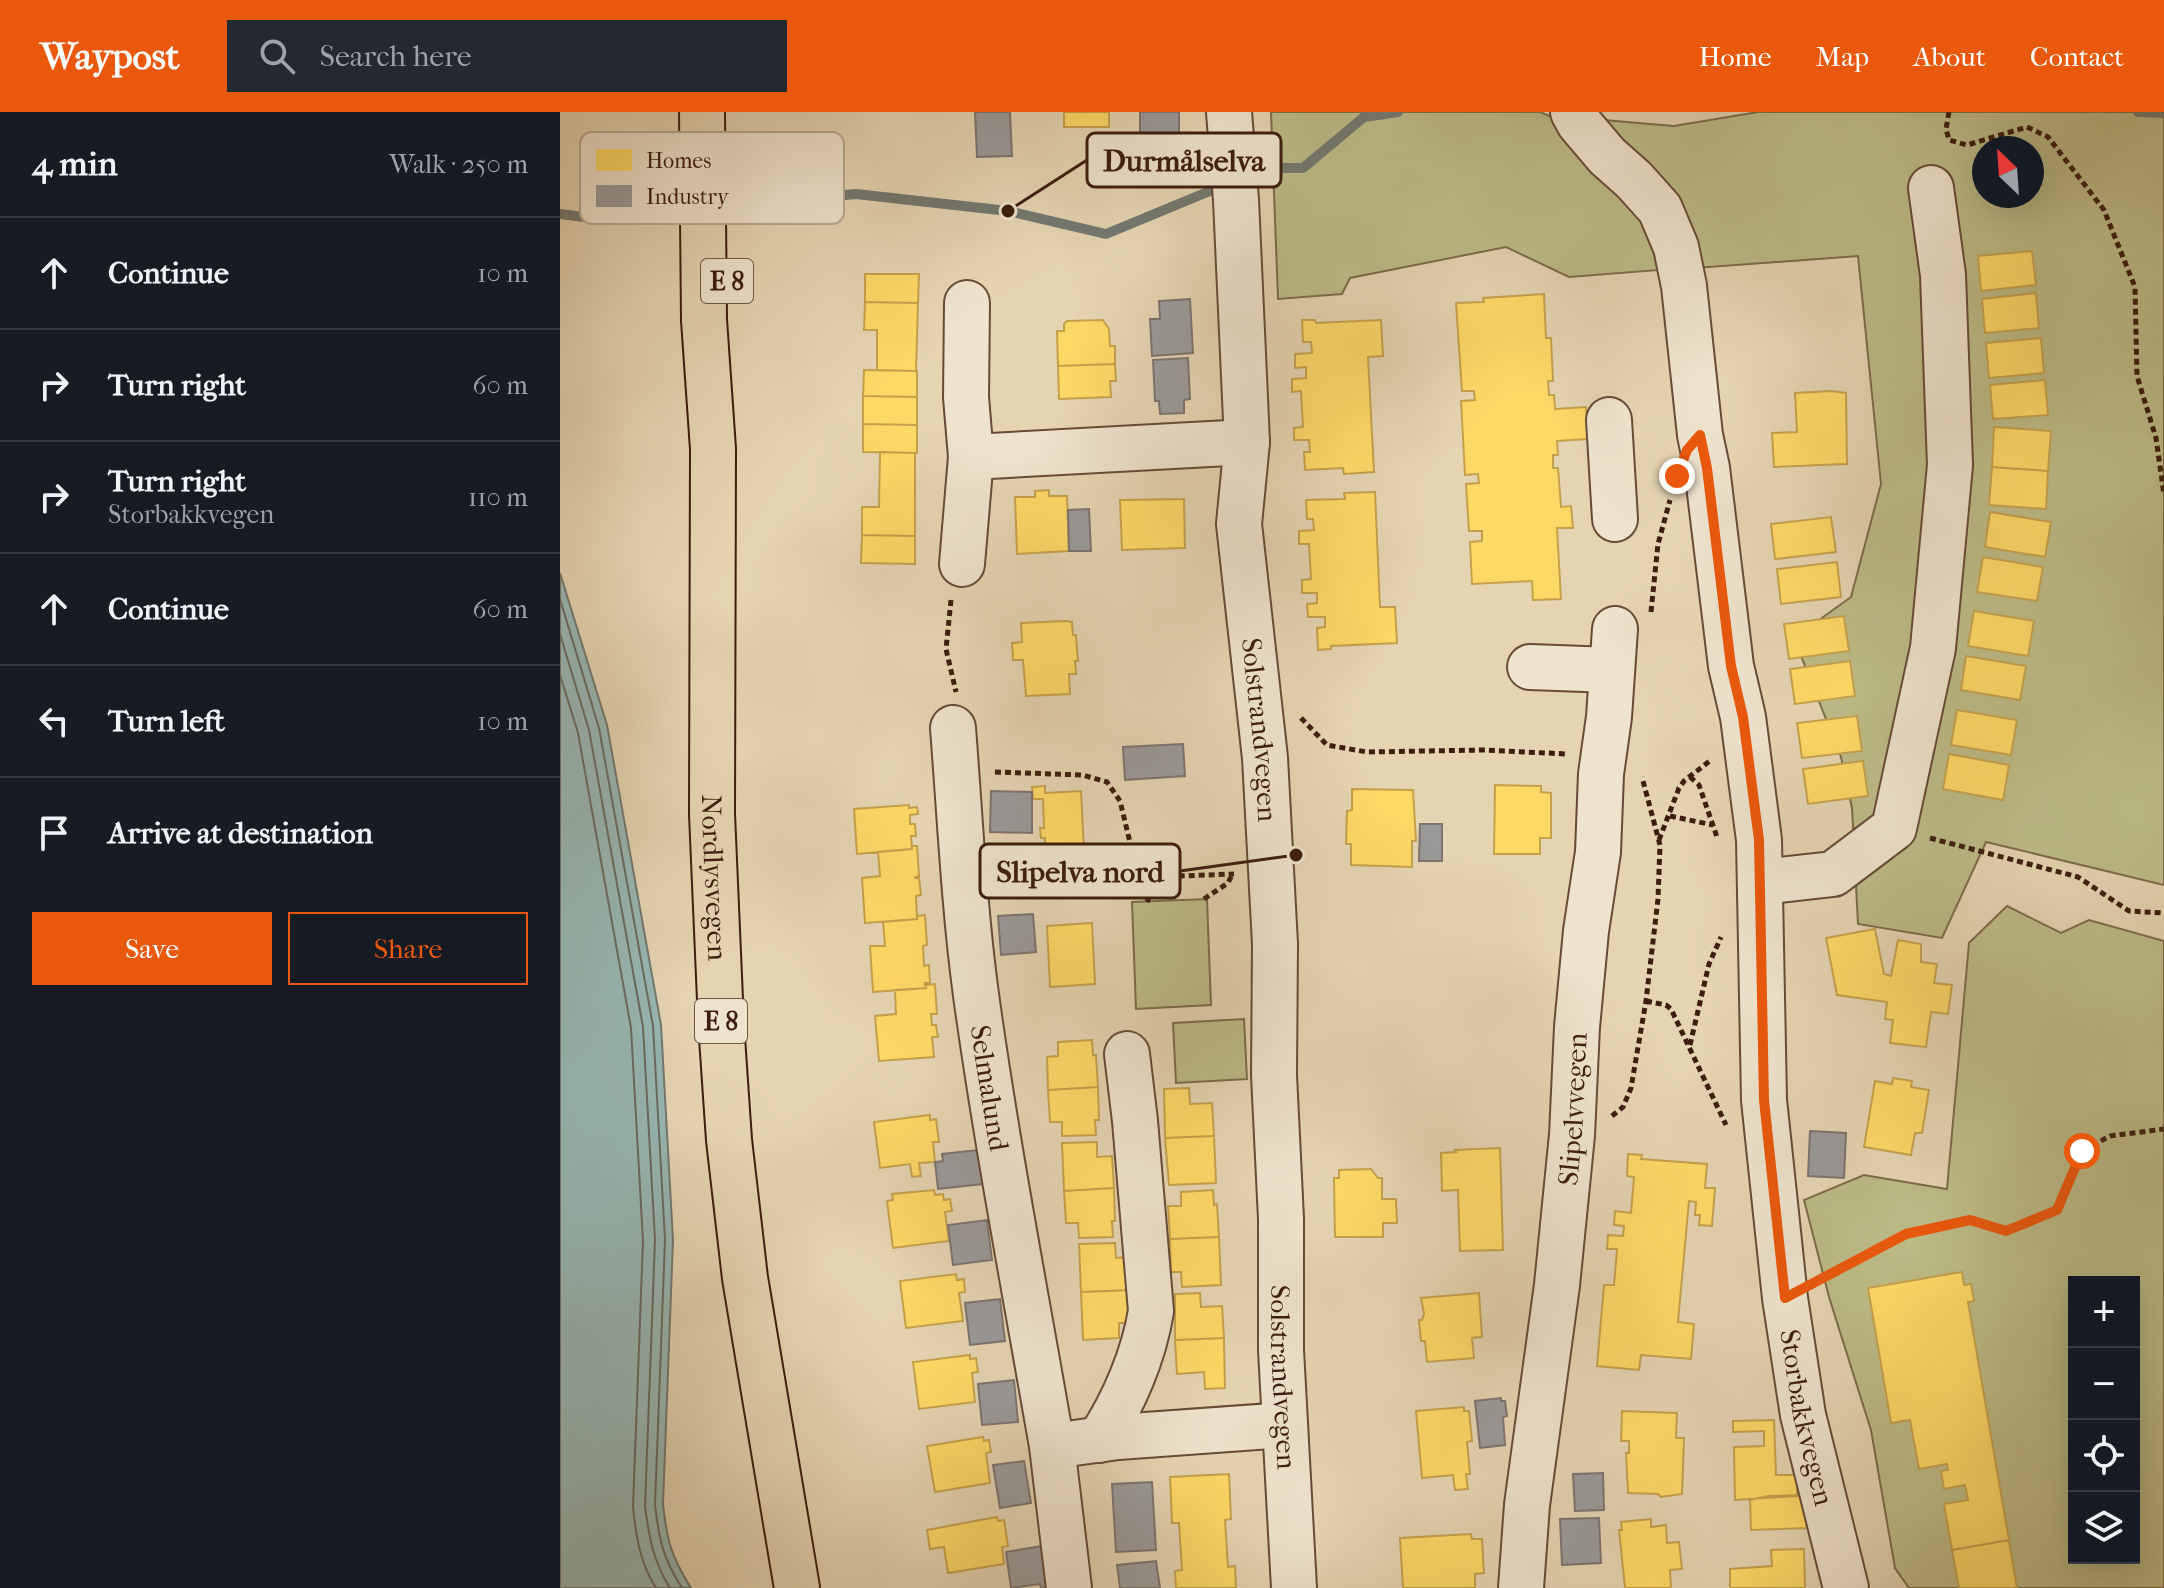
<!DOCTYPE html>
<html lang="en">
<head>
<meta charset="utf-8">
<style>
	body { margin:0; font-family:"IM FELL French Canon",serif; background:#242831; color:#f1f3f6 }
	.controls { position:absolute; right:24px; bottom:24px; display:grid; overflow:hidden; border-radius:0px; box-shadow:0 8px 32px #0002 }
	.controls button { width:72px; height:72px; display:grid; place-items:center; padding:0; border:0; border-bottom:2px solid #363941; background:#171b24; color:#f1f3f6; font:40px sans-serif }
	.compass { position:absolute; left:1412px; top:24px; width:72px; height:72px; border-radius:50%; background:#171b24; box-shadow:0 8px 32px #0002; rotate:335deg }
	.stop { position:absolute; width:24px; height:24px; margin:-18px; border:6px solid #ea580c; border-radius:50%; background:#fff }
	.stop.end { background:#ea580c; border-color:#fff; box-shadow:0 2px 8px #0008 }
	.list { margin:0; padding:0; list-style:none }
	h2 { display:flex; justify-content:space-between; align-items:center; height:104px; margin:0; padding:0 32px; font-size:34px }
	h2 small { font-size:26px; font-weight:400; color:#9ea1a6 }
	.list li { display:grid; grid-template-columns:52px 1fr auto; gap:24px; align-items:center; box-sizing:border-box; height:112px; padding:0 32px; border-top:2px solid #363941 }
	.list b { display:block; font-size:30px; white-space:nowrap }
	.list p { margin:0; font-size:26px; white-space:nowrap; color:#9ea1a6 }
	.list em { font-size:26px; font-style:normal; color:#9ea1a6 }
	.actions { display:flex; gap:16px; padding:24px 32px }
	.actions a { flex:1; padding:18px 0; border:2px solid #ea580c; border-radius:0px; text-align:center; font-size:28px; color:#ea580c }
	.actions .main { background:#ea580c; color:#fff }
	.icon { flex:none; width:44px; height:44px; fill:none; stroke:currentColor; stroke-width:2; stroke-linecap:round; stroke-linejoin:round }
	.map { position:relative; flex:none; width:1604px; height:1476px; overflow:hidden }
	header { display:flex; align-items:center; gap:48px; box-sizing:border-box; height:112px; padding:0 40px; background:#ea580c; color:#fff }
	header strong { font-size:38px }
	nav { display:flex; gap:44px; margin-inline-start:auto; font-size:28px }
	.search { width:560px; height:72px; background:#242831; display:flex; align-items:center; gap:20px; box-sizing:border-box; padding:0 28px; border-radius:0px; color:#9ea1a6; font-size:30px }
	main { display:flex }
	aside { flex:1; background:#171b24 }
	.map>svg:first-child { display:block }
</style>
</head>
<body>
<header>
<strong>Waypost</strong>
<div class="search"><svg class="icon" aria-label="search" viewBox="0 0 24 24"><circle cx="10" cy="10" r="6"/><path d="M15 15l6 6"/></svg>Search here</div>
<nav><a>Home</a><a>Map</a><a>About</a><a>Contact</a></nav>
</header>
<main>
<aside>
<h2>4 min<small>Walk · 250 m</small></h2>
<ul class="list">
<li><svg class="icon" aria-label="ahead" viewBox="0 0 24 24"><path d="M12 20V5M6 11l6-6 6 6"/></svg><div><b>Continue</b></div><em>10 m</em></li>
<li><svg class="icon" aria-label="right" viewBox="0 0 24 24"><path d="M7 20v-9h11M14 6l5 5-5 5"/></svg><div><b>Turn right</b></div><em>60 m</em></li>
<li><svg class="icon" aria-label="right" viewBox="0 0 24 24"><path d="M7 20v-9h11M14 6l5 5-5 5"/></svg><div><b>Turn right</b><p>Storbakkvegen</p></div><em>110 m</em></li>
<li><svg class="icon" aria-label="ahead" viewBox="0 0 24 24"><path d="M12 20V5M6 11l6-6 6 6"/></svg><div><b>Continue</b></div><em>60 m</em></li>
<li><svg class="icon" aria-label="left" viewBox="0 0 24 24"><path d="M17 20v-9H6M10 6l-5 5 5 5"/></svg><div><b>Turn left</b></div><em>10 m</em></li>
<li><svg class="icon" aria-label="arrive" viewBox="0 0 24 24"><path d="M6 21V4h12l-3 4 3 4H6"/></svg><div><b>Arrive at destination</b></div></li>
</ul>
<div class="actions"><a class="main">Save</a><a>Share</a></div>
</aside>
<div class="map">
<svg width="1604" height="1476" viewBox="0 0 1604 1476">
	<rect width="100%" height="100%" fill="#e5d4b2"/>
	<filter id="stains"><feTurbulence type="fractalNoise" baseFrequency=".0025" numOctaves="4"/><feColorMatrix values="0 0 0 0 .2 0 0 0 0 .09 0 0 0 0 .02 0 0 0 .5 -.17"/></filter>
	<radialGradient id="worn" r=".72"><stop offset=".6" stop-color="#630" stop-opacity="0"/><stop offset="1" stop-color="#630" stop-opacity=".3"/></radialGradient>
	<path fill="#bcbb87" stroke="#7c6c4a" stroke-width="2" fill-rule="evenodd" d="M711,0H980L999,8L1058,67L1112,157L1009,165L946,135L790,166L782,182L718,187Z
		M1198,0H1604V773L1426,730L1382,826L1298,812L1292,696L1281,645L1234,526L1291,485L1321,372L1298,144L1135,156L1031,7L1114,14ZM1424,36H1472V84H1424Z
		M647,787L651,893L576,897L572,790Z
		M1447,794L1501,821L1529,808L1604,829V1476H1349L1335,1456L1311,1318L1269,1185L1244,1088L1304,1063L1387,1077L1409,831ZM1514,1170H1574V1446H1514Z
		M684,907L687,967L616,971L613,911Z"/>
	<path fill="#97b7b3" stroke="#737971" stroke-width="2" d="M0,461L47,613L101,913L113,1128L103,1392C107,1429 111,1444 131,1476H0Z"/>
	<path fill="#ffd966" stroke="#c5a14c" stroke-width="2" d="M504,0H549V15H504Z
		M1472,139L1476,173L1421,179L1418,144Z
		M305,162H359L358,191L305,190Z
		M1476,181L1479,216L1425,221L1422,187Z
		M984,182L986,226H991L993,269H988L989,283H994L995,297L1026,295L1028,327L997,329L998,343H993V356H998L1001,395L1011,394L1013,416H997L1001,487L973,488L972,469L912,472L910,430L922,429V419H909L906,372L919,371L918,362L905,363L901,289L915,288L914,279H902L896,191L924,190L923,186Z
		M305,190L358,191L356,259L317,258V218H304Z
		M543,208L549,217L550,234H555V252L498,254L497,219H504V212L507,209Z
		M742,208H755L756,211L821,208L823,244L808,245L814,360L784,362L783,356L745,358L744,340H750L749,328H734V316L743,315L741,279L732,280V267L746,266V255L735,256V242L752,241L751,230H743Z
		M1481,226L1484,261L1429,266L1426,231Z
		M555,252L556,269H550L551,285L499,287L498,254Z
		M304,258L357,259V285L303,284Z
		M1485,268L1488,303L1433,307L1430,273Z
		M1271,279L1286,281L1287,352L1214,355L1212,321L1237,320L1235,281Z
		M303,284L357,285V313L303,312Z
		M303,312L357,313V341L303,340Z
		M1434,315L1491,319L1488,359L1432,355Z
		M320,340L355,341V424L302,423V395H319Z
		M1432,355L1488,359L1486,397L1429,393Z
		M489,378V384H507L509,439L457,442L455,385H475V379Z
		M815,380L820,495H835L837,531L771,534V537L758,538L757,516L765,515V505H748L747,492L757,491V481H742V468L751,467L749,432H739V419L754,418L753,407H747L746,388L785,387L784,381Z
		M624,387L625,436L562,438L560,388Z
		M1430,400L1491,410L1485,445L1425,435Z
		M1271,405L1276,440L1215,447L1211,412Z
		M302,423L355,424V452L301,451Z
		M1423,445L1483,455L1477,489L1417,480Z
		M1277,450L1281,485L1221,492L1217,457Z
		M1414,499L1474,509L1468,544L1408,534Z
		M1284,504L1289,539L1229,547L1224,512Z
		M505,509L512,510L513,523H516L518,549H515L516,562H509L510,582L466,584L463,548H453L452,531L462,530L461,511Z
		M1406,544L1466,554L1460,588L1401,578Z
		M1290,549L1295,584L1235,592L1230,557Z
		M1397,598L1457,608L1451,643L1391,633Z
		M1297,604L1302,639L1242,646L1237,611Z
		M1389,642L1449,653L1443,688L1383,677Z
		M1303,649L1308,684L1248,692L1243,657Z
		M935,673L981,674V680L991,681V726H980V742H934Z
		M485,674V681L521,679L525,758L486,760L485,726H481L480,716H484L483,687H473L472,675Z
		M792,677L853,678L856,729H852V755L791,753V732H786L787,699L792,698Z
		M349,693V696L357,695L358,702L350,703V712H355L356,724H351L352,737L297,742L294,697Z
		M352,734H357L359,764L354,766H359L361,783L356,784L357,807L305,811L302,766L320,764L318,740L352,737Z
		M365,803L367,833L363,834L364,854L369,853L370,871H365L366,876L313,880L310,834H325L323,810L357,807V804Z
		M532,811L535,872L490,875L487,814Z
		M1315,817L1324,862L1331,864L1338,828L1361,832V850L1377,852L1374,871L1392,873L1388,902L1371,900L1366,935L1330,931L1333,908L1325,907L1327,890L1277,883L1266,826Z
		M375,872L377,902H371L372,913H376L378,925H372L374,945L319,949L315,904L336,902L335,878L366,876L365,873Z
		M532,928L533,943H536L538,975L488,978L487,945L498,944V930Z
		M1333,966L1352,969L1351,975L1369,978L1362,1021H1355L1351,1043L1304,1035L1315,969L1332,972Z
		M538,975L539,1008H535L536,1023L502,1024V1010H490L488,978Z
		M629,976L630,992L652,991L654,1024L605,1026L604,977Z
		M370,1003V1008L376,1007L379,1030H373L375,1050L359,1051L361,1064L352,1065L350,1052L320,1056L314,1010Z
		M654,1024L656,1071L609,1073L605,1026Z
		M537,1030V1045L552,1044L554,1076L504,1079L502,1031Z
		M940,1036L943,1138L900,1139L898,1078L882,1079L881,1041L896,1040L895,1038Z
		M1068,1042L1082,1043L1081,1047L1147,1052L1145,1076H1155L1152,1114L1139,1113L1140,1103H1135L1136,1090L1129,1089L1118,1210L1134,1212L1131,1247L1081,1243L1079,1258L1037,1254L1044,1173H1054L1057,1137H1047L1048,1123L1063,1124L1064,1114L1054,1113L1055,1099L1071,1101L1074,1065L1067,1064Z
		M811,1057L818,1066H822V1087H836L837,1111H823V1125H775L774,1066H779V1058Z
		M554,1076L555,1109H552L553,1125L519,1126L518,1111H506L504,1079Z
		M374,1078L375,1083L383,1082L384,1088L390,1087L392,1099L385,1100L389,1129L333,1136L327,1089L333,1088L332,1082Z
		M653,1078L654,1093L657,1092L659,1125L610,1127L608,1094H621V1080Z
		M659,1125L661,1173L622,1175L621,1160H611L610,1127Z
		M555,1131L556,1146L569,1145L570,1178L521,1180L519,1132Z
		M1402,1160L1404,1173L1411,1172L1414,1189L1408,1190L1449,1428L1392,1438L1384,1392L1408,1388L1405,1373L1384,1377L1381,1359L1388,1358L1387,1352L1359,1357L1350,1308L1331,1311L1308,1176Z
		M396,1162L397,1168L404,1167L405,1180L399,1181L403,1209L346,1216L340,1169Z
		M570,1178L572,1211H559V1226L523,1228L521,1180Z
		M640,1181L641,1195L662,1194L664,1226L615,1228V1182Z
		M919,1181L922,1225L912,1226L914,1246L867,1250L865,1229H861L859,1208H862L864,1202L861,1186Z
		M664,1226L665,1276L645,1277L644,1260L617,1262L615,1228Z
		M410,1243V1247L416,1246L418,1260L412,1261L415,1290L359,1297L353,1250Z
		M904,1295V1299H909L912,1329L907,1330L910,1362H906L908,1377L895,1378L893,1363L862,1366L856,1299Z
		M1062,1299L1117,1301L1116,1326H1124L1122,1382L1101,1385L1098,1382L1068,1381L1066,1341H1069V1329H1061Z
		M1214,1308L1216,1363H1237V1384L1175,1388L1174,1335L1204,1334V1319L1173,1320V1309Z
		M423,1325L424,1329L429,1328L431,1340L426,1341L430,1371L375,1380L367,1334Z
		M669,1362L671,1407L665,1408L668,1455L675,1454L676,1476H616L615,1459L622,1458L619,1411H612L610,1365Z
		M1242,1383L1252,1416L1191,1418L1190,1388L1208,1384Z
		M437,1405L438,1409L444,1408L448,1434L442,1435L444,1452L388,1461L384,1435L370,1437L367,1418Z
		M1091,1407V1415L1106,1413L1107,1431L1119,1430L1122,1457L1110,1458L1111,1476H1065L1059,1418H1062L1061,1410Z
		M911,1422L912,1427H922L924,1461L915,1462V1476H843L840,1426Z
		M1449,1428L1457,1476H1399L1392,1438Z
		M1244,1437L1245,1476H1170V1457L1212,1454L1211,1438Z"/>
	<path fill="#999" stroke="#7d746f" stroke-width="2" d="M415,0H450L452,44L417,45Z
		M580,0H619V22H580Z
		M630,187L633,241L592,244L590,207H600L599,189Z
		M628,246L630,287L624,288V301L600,302L599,289H595L593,248Z
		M529,397L531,439H509L508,398Z
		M623,632L625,664L565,668L563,635Z
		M431,679L472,680V721L430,720Z
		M860,712H882V749H859Z
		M473,802L476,840L441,843L438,804Z
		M1250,1019L1286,1021L1284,1066L1248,1064Z
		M418,1038L423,1072L378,1077L375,1050L383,1049L382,1042Z
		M427,1108L432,1148L393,1153L388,1113Z
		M440,1187L445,1229L410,1233L405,1191Z
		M454,1268L458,1310L422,1313L418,1272Z
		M941,1286V1289H945L947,1304L943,1305L945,1333L920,1336L915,1289Z
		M464,1349L471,1391L440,1396L433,1353Z
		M1043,1361L1044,1398L1015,1399L1013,1362Z
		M592,1370L596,1438L556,1440L552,1372Z
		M1039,1406L1041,1451L1002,1453L1000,1407Z
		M482,1434L488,1470L485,1471L486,1476H481L480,1472L451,1476L446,1440Z
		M596,1449L600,1476H560L557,1453Z"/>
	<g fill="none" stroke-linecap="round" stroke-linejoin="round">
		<path stroke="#6a6a60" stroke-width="2" d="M0,487L39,616L93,914L105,1128L95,1393C99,1427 103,1447 122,1476
			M0,522L29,618L83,915L95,1128L85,1394C89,1425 93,1449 110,1476
			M0,563L18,621L71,916L83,1129L73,1395C76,1424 80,1451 96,1476"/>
		<path stroke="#737971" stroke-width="10" d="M1578,0L1604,1
			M685,65L705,56H743L804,5L838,0
			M152,95L296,82L448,99L546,122L662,74
			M0,102L40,107L133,97"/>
		<defs>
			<g id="minor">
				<path id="s1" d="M669,0L676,88L687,330L679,412L705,646L715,832L714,963L721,1107V1238L734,1476"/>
				<path id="s2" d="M1013,0L1019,11L1047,44L1074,68L1100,97L1116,135L1124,174L1140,323L1147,356L1171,554L1183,605L1199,728L1204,988L1225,1186L1243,1303L1286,1476"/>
				<path d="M407,191L406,285L411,345L687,330"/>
				<path d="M1049,308L1055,407"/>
				<path d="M402,452L411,345"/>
				<path d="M970,555L1052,558"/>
				<path id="s3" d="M393,616C400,705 404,794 416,883C437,1034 466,1184 492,1334L558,1325L725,1313"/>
				<path d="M1201,770L1273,762L1334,716L1373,536L1390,353L1383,163L1371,76"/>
				<path d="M539,1328C564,1290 584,1243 591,1199L575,1009L567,942"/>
				<path d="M492,1334L509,1476"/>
				<path id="s4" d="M961,1476L967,1393L997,1173L1012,1023L1017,915L1026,819L1038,740L1041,662L1049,605L1055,517"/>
			</g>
			<g id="highway">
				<path id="s5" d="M142,0L144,208L153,337L152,702L161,911L169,1028L185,1166L237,1476"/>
			</g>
		</defs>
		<use href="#minor" stroke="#674b37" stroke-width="48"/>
		<use href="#highway" stroke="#3d1d0e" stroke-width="48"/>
		<path stroke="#3d1d0e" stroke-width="5" stroke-dasharray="6 4" stroke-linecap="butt" d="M1389,0L1386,17L1389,28L1407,33L1467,15L1488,25L1544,98L1575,175L1577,264L1596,326L1604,383
			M391,488L386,537L396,580
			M1091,500L1098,432L1110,388
			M741,606L767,633L807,640L925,638L1007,642
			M435,660L523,663L547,670L560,689L576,755L583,762L594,765L674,762
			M1130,665L1139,673L1157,725
			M1110,704L1153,713
			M1370,726L1518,765L1569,799L1604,801
			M1099,728L1119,676L1124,669L1151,648
			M644,787L668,771L672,763
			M587,790L598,765
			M1086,889L1106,893L1111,897L1166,1013
			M1130,933L1149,852L1161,825
			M1052,1004L1063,995L1071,976L1086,889L1098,787L1100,733L1082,665
			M1261,1167L1346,1122L1410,1108L1446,1119L1497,1098L1522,1039L1550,1024L1604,1017"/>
		<use href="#minor" stroke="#eee3cd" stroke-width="44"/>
		<use href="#highway" stroke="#e5d4b2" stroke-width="44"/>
	</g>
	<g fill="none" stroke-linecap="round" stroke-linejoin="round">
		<path stroke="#ea580c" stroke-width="10" d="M1117,364L1127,338L1140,323L1147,356L1171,554L1183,605L1199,728L1204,988L1225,1186L1346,1122L1410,1108L1446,1119L1497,1098L1522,1039"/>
	</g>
	<g text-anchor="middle" stroke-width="8" stroke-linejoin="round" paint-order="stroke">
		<g fill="#eee3cd" stroke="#725847" stroke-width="2">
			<rect x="141" y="147" width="52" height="44" rx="6"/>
			<rect x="135" y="887" width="52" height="44" rx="6"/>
		</g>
		<g font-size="26" font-weight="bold" fill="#3d1d0e">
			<text x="167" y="178">E 8</text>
			<text x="161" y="918">E 8</text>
		</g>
		<g font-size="28" fill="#3d1d0e" stroke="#eee3cd">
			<text dy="10" stroke="none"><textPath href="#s1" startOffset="620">Solstrandvegen</textPath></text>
			<text dy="10" stroke="none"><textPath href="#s5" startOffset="766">Nordlysvegen</textPath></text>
			<text dy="10" stroke="none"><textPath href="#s3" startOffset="362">Selmalund</textPath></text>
			<text dy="10" stroke="none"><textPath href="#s4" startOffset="482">Slipelvvegen</textPath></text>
			<text dy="10" stroke="none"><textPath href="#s1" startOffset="1268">Solstrandvegen</textPath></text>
			<text dy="10" stroke="none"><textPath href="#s2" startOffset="1352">Storbakkvegen</textPath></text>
		</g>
	</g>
	<rect x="20" y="20" width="264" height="92" rx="12" fill="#eee3cd" stroke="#b9a894" stroke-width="2"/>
	<rect x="36" y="37" width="36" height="22" fill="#ffd966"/>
	<rect x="36" y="73" width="36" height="22" fill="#999"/>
	<g font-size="22" fill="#3d1d0e">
		<text x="86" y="56">Homes</text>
		<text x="86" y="92">Industry</text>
	</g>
	<path fill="none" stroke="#3d1d0e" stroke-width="3" d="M448 99L527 48M736 743L620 759"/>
	<g fill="#3d1d0e" stroke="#eee3cd" stroke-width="3">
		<circle cx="448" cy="99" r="8"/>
		<circle cx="736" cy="743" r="8"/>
	</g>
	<g fill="#eee3cd" stroke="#3d1d0e" stroke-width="3">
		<rect x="527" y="21" width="194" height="54" rx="8"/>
		<rect x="420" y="732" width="200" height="54" rx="8"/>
	</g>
	<g font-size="30" text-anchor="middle" font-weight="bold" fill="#3d1d0e">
		<text x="624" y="59">Durmålselva</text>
		<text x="520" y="770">Slipelva nord</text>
	</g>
	<rect width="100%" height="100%" filter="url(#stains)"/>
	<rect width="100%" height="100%" fill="url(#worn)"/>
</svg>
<div class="controls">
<button>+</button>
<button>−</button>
<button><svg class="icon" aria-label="locate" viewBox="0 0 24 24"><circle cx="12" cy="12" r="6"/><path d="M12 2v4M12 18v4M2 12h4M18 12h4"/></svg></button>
<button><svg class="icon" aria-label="layers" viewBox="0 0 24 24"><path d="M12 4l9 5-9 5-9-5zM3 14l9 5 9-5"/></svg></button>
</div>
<svg class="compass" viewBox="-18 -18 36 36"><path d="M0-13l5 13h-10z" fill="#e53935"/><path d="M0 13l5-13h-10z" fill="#9ea1a6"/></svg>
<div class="stop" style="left:1522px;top:1039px"></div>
<div class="stop end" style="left:1117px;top:364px"></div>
</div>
</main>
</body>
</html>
